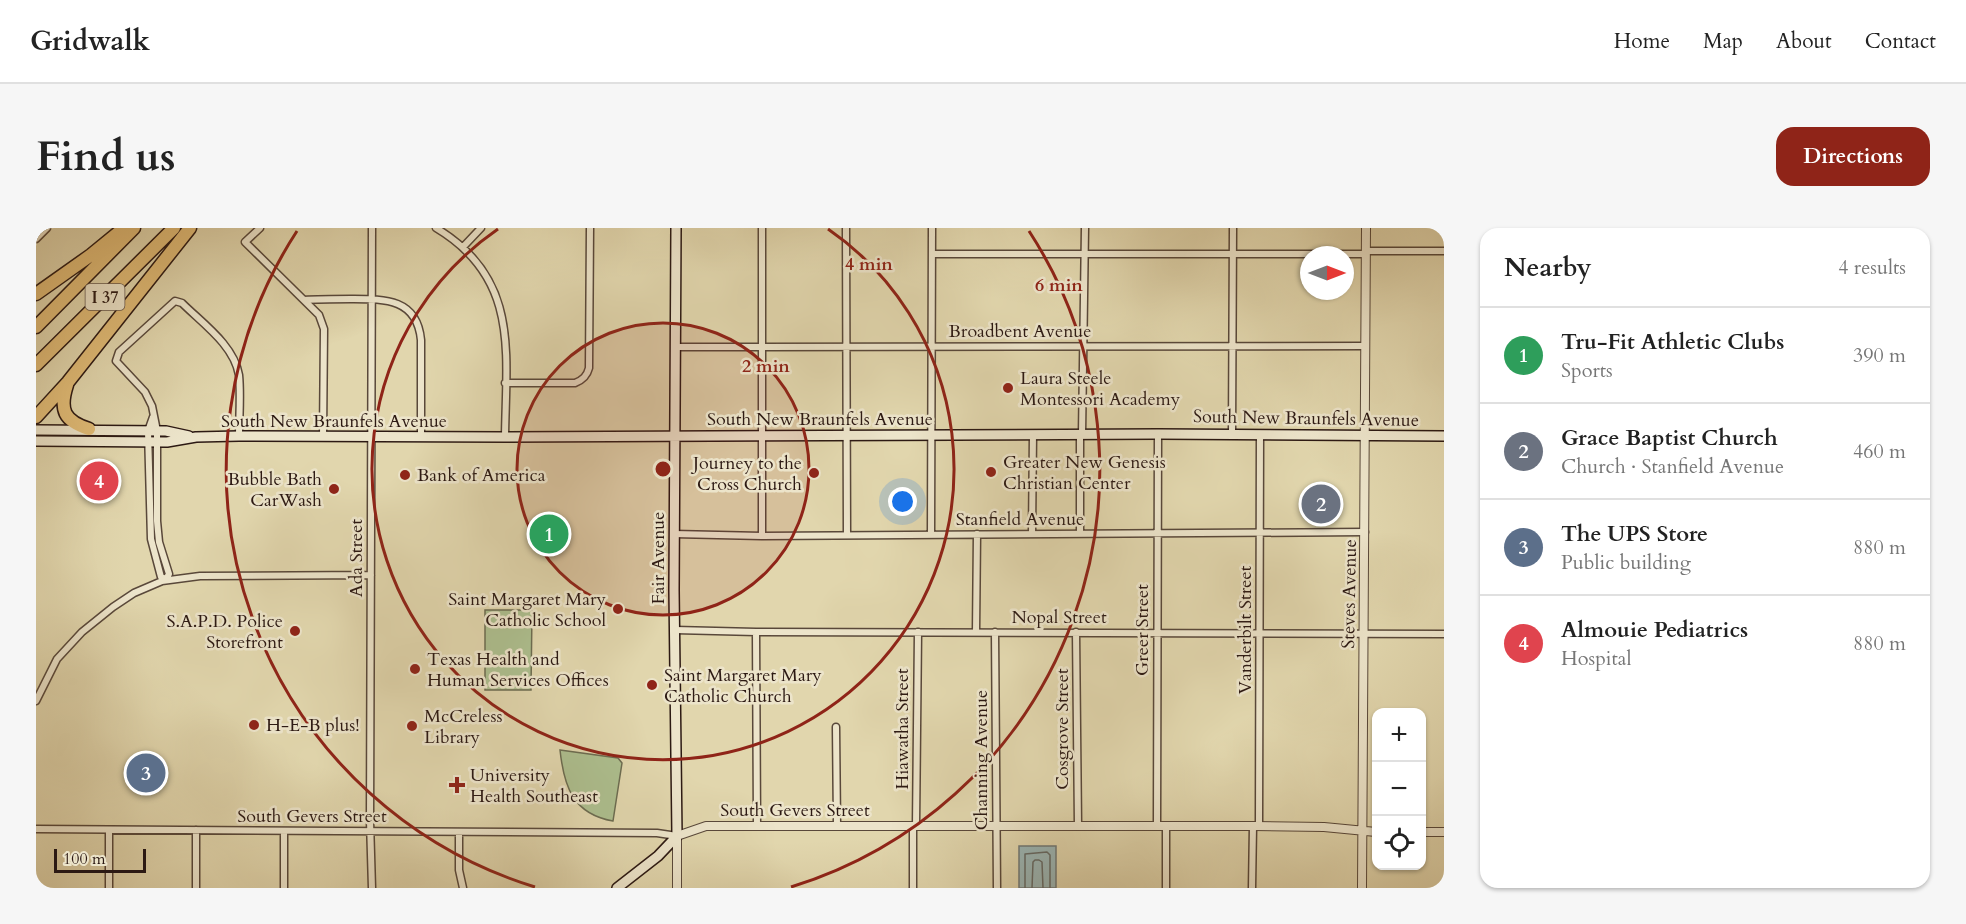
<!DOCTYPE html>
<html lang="en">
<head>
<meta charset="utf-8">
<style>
	body { margin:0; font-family:Cardo,serif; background:#f6f6f6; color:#222 }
	.controls { position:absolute; right:18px; bottom:18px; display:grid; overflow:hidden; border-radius:12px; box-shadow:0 2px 4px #0004 }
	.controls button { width:54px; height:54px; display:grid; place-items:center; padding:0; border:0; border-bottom:2px solid #e0e0e0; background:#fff; color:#222; font:30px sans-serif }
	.compass { position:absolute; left:1264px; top:18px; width:54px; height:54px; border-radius:50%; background:#fff; box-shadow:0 2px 4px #0004; rotate:90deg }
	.scale { position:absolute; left:18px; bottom:15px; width:92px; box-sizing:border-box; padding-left:6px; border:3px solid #2c1913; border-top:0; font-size:16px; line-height:21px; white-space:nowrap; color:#2c1913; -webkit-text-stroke:4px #ece4ca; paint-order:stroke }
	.you { position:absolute; left:867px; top:274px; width:21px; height:21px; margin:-15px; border:4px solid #fff; border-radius:50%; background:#1a73e8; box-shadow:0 0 0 9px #1a73e833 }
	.badge { display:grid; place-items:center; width:39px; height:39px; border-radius:50%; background:#8f2418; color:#fff; font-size:20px; font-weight:700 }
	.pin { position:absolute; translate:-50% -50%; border:3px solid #fff; box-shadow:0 2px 6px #0006 }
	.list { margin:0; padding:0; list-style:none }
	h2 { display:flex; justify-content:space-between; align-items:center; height:78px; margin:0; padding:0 24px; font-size:26px }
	h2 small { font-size:20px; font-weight:400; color:#767676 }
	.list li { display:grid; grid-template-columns:39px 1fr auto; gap:18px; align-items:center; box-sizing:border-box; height:96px; padding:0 24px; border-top:2px solid #e0e0e0 }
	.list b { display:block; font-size:22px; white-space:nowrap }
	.list p { margin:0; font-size:20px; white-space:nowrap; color:#767676 }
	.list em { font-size:20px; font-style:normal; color:#767676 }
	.icon { flex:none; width:33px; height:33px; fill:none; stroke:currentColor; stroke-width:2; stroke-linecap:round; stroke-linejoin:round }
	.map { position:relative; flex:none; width:1408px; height:660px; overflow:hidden; border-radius:18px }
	header { display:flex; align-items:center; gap:36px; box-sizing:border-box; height:84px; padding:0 30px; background:#fff; border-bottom:2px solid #e0e0e0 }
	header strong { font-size:28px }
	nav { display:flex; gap:33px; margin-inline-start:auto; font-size:21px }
	.intro { display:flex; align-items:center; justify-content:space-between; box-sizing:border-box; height:144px; padding:0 36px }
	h1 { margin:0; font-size:42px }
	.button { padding:15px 27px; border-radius:18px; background:#8f2418; color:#fff; font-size:21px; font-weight:700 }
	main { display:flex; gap:36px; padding:0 36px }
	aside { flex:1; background:#fff; border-radius:18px; box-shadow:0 2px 4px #0004 }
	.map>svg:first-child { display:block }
</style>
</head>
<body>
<header>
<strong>Gridwalk</strong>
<nav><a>Home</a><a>Map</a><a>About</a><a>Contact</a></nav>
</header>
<div class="intro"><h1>Find us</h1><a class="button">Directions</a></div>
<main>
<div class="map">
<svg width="1408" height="660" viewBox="0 0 1408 660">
	<rect width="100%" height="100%" fill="#e1d6ad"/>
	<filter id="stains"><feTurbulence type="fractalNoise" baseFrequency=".00333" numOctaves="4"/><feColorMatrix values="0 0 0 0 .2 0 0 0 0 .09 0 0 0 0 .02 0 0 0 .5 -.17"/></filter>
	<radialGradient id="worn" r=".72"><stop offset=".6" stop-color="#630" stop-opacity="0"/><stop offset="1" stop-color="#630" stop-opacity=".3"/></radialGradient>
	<path fill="#adbf8f" stroke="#6c6c51" stroke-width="1.5" d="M449,382H496L495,462H449Z
		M524,522L582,530L586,535L577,593C537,586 528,559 524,522Z"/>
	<path fill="#9ab6b6" stroke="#6e7775" stroke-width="1.5" d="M983,618H1020V660H983Z"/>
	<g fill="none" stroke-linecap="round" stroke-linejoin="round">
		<path stroke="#636864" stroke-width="1.5" d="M989,660V626L1011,624L1014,627V660
			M996,660L997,634L999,632H1003L1006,634L1007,660"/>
		<defs>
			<path id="minor" d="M224,0L209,14L283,87L288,101L287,209
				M400,0C484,50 470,125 469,209
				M726,0V308
				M810,0L811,307
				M0,11L11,0
				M427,19L445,0
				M1330,23H1408
				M896,26H1330
				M268,72C283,71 299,71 315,71C348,71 381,70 385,112V209
				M640,119L1329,118
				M469,155H539C547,152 551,148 553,140L554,0
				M117,189L112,203L115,311L125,349L130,351L133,346L123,314L121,293V203L116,178L109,164L80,133L83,124L139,73L146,75C166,95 198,117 203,147C205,167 203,189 203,208
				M1046,206L1049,0
				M1196,206L1197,0
				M638,306L726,308L1329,304
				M996,306L997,206
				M1044,306V206
				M895,307L896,0
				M639,402L720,404L1408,406
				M720,404L721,597
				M940,404L941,306
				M959,404L961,660
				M1040,404L1042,598
				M0,473L21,431L46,404L77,379L98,365L126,353L164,348L335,347
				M800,499L801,597
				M877,598V660
				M880,598L882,404
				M1121,598L1122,206
				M1223,598L1224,206
				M0,601L621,605L641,608
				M73,602V660
				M248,603V660
				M423,604V642L427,660
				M160,660V602
				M336,660L334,593L336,0
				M1130,660V598
				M1216,660L1217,598"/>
			<path id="tertiary" d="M1386,604H1408
				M641,660V608L670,598H1217L1288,599L1340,604
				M1326,660L1330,0"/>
			<path id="secondary" d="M0,202L130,203L153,208
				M0,213L131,214L160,209L203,208L469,209L1122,206L1408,208
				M581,660L622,628L641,608L638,362L640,0"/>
			<path id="motorway" d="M0,66L55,27L88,0
				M0,99L98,0
				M0,137L138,0
				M31,157C23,182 28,193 53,201
				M0,189L32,154L154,0"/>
		</defs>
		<use href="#minor" stroke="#59483a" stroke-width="9"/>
		<use href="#tertiary" stroke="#59483a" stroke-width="10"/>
		<use href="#secondary" stroke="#2c1913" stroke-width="12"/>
		<use href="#motorway" stroke="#2c1913" stroke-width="15"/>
		<use href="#minor" stroke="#ece4ca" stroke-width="6"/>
		<use href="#tertiary" stroke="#ece4ca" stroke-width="8"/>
		<use href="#secondary" stroke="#ece4ca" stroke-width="9"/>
		<use href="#motorway" stroke="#e0bb76" stroke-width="12"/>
	</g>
	<circle cx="627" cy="241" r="146" fill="#8f2418" fill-opacity=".12"/>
	<g fill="none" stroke="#8f2418" stroke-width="3">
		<circle cx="627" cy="241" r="146"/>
		<path d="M792 1A291 291 0 1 1 462 1"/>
		<path d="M499 659A437 437 0 0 1 261 3M993 3A437 437 0 0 1 755 659"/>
	</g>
	<g fill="#8f2418" stroke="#ece4ca" stroke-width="2">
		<circle cx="972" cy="160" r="6"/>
		<circle cx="955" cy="244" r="6"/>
		<circle cx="778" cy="245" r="6"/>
		<circle cx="369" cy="247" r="6"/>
		<circle cx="298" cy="261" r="6"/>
		<circle cx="582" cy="381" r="6"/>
		<circle cx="259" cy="403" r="6"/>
		<circle cx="379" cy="441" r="6"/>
		<circle cx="616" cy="457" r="6"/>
		<circle cx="218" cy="497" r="6"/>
		<circle cx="376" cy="498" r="6"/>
		<path d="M418 548h6v6h6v6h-6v6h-6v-6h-6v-6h6z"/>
	</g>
	<g text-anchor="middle" stroke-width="5" stroke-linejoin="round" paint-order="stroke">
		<rect fill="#ece4ca" stroke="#66564a" stroke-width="1.5" x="49.5" y="56" width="39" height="26" rx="4.5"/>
		<g font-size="16" font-weight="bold" fill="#2c1913">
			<text x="69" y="75">I 37</text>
		</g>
		<g font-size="18" fill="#2c1913" stroke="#ece4ca">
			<text x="984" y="109">Broadbent Avenue</text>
			<text transform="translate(1270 190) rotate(1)" y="6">South New Braunfels Avenue</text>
			<text x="784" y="197">South New Braunfels Avenue</text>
			<text x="298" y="199">South New Braunfels Avenue</text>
			<text x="984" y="297">Stanfield Avenue</text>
			<text transform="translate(320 330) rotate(-90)" y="6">Ada Street</text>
			<text transform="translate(622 330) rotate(-90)" y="6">Fair Avenue</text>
			<text transform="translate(1313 366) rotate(-89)" y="6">Steves Avenue</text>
			<text x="1023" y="395">Nopal Street</text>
			<text transform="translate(1106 402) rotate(-90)" y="6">Greer Street</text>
			<text transform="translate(1209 402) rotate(-90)" y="6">Vanderbilt Street</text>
			<text transform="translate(866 501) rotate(-90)" y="6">Hiawatha Street</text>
			<text transform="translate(1026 501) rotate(-90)" y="6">Cosgrove Street</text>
			<text transform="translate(945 532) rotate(-90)" y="6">Channing Avenue</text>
			<text x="759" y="588">South Gevers Street</text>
			<text x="276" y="594">South Gevers Street</text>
		</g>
		<g font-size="18" fill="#2c1913" stroke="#ece4ca" text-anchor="start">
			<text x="984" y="156">Laura Steele<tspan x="984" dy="21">Montessori Academy</tspan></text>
			<text x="967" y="240">Greater New Genesis<tspan x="967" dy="21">Christian Center</tspan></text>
			<text x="766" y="241" text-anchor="end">Journey to the<tspan x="766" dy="21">Cross Church</tspan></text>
			<text x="381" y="253">Bank of America</text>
			<text x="286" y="257" text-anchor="end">Bubble Bath<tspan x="286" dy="21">CarWash</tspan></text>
			<text x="570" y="377" text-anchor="end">Saint Margaret Mary<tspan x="570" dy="21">Catholic School</tspan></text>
			<text x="247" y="399" text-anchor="end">S.A.P.D. Police<tspan x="247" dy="21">Storefront</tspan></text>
			<text x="391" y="437">Texas Health and<tspan x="391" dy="21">Human Services Offices</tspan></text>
			<text x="628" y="453">Saint Margaret Mary<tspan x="628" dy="21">Catholic Church</tspan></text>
			<text x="388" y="494">McCreless<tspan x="388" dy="21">Library</tspan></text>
			<text x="230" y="503">H-E-B plus!</text>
			<text x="434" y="553">University<tspan x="434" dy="21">Health Southeast</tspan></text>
		</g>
	</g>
	<circle cx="627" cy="241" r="9" fill="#8f2418" stroke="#ece4ca" stroke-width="3"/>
	<g font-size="18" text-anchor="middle" font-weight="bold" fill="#8f2418" stroke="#ece4ca" stroke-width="5" stroke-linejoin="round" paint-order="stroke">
		<text x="833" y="42">4 min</text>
		<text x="1023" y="63">6 min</text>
		<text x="730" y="144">2 min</text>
	</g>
	<rect width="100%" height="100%" filter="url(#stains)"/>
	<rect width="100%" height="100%" fill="url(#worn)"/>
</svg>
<div class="controls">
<button>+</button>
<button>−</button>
<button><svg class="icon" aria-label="locate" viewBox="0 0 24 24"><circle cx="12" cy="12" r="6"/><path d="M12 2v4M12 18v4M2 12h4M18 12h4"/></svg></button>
</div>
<svg class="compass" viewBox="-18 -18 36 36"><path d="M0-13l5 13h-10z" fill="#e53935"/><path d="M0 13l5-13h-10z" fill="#767676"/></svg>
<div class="scale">100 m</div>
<div class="you"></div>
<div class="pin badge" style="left:513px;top:306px;background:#2e9e5b">1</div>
<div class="pin badge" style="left:1285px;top:276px;background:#6b7280">2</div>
<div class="pin badge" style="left:110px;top:545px;background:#5c6f8a">3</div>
<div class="pin badge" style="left:63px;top:253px;background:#e0444e">4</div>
</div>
<aside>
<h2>Nearby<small>4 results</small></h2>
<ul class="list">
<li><span class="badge" style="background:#2e9e5b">1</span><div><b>Tru-Fit Athletic Clubs</b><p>Sports</p></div><em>390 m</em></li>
<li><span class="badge" style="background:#6b7280">2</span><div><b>Grace Baptist Church</b><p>Church · Stanfield Avenue</p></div><em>460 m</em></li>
<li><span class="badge" style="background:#5c6f8a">3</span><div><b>The UPS Store</b><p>Public building</p></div><em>880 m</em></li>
<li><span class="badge" style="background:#e0444e">4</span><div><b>Almouie Pediatrics</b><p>Hospital</p></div><em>880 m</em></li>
</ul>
</aside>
</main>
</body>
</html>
